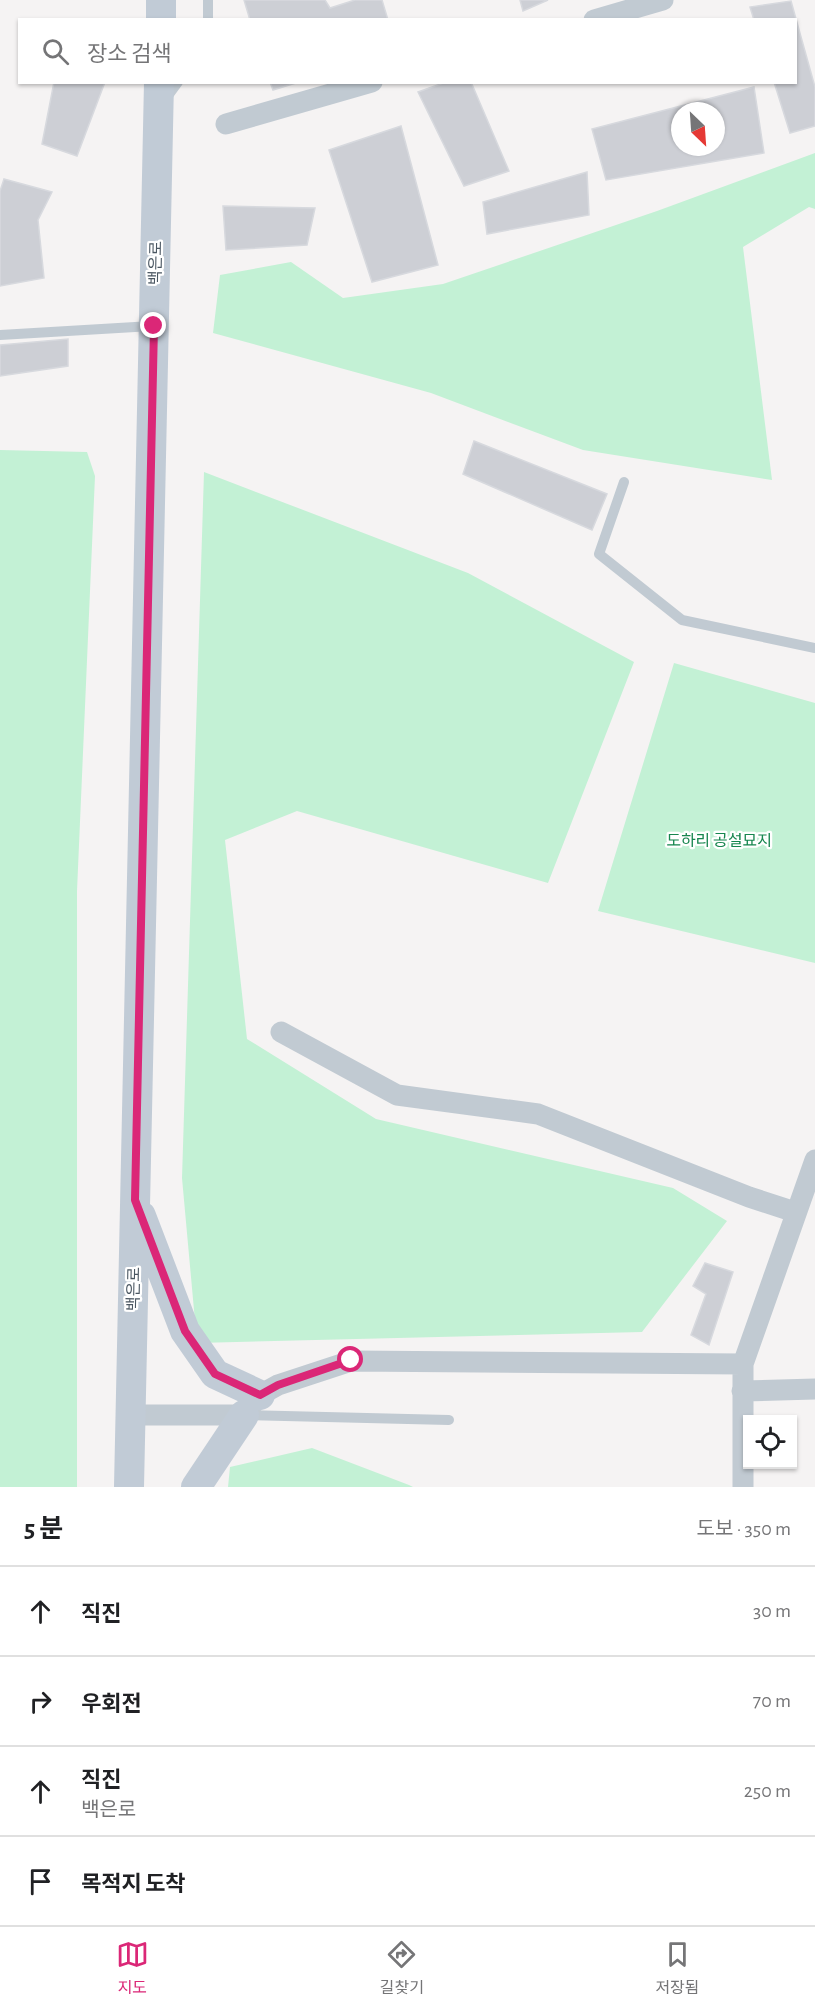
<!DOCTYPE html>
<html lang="ko">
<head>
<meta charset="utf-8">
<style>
	body { margin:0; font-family:"Alegreya Sans","Noto Sans KR",sans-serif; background:#f6f6f6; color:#202124 }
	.controls { position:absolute; right:18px; bottom:18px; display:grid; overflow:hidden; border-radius:0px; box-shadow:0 2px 4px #0004 }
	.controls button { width:54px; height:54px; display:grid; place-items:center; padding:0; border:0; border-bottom:2px solid #e0e0e0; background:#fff; color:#202124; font:30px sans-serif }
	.compass { position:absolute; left:671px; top:102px; width:54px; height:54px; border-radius:50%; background:#fff; box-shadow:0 2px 4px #0004; rotate:155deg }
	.stop { position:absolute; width:18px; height:18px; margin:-14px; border:4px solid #db2777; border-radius:50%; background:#fff }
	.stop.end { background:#db2777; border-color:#fff; box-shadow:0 2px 6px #0008 }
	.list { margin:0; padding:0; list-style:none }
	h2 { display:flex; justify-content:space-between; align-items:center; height:78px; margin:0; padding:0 24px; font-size:26px }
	h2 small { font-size:20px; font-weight:400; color:#757577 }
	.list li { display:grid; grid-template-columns:39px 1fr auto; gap:18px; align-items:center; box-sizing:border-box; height:90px; padding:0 24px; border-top:2px solid #e0e0e0 }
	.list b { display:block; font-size:22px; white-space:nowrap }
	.list p { margin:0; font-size:20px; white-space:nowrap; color:#757577 }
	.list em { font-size:20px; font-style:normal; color:#757577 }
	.icon { flex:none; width:33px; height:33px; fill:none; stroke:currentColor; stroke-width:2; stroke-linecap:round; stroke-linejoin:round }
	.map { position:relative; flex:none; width:815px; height:1487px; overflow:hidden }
	.search { position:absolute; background:#fff; box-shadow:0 2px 4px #0004; left:18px; right:18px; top:18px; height:66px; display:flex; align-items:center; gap:15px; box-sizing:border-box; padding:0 21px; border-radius:0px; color:#757577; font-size:22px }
	.sheet { height:438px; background:#fff }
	nav { display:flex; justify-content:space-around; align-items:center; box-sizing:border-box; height:84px; border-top:2px solid #e0e0e0; background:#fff; font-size:16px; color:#757577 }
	nav a { display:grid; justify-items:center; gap:3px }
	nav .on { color:#db2777 }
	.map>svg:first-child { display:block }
</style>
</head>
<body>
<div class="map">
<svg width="815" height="1487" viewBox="0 0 815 1487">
	<rect width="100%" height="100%" fill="#f5f3f3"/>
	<path fill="#c3f1d5" d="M815,153V209L809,207L743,247L772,480L583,450L431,393L213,333L220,275L291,262L343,298L443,284L657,211Z
		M0,450L87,452L95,476L77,891V1487H0Z
		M204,472L468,573L634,662L548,883L297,811L225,840L247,1039L376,1119L673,1188L727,1221L642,1332L197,1343L182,1178Z
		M674,663L815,703V963L598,911Z
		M312,1448L409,1485L413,1487H228L230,1467Z"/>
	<path fill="#cdcfd5" stroke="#d7d9de" stroke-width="1.5" fill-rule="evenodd" d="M244,0H325L330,8L355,0H382L388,20H250Z
		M520,0H548L523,11Z
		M791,1L815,87V126L790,133L774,82H796V20H754L750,7Z
		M54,82H105L77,156L42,144Z
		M270,82H299L273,90Z
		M446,82H471L509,171L464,186L418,92Z
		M754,87L764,153L606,180L592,129ZM680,111H716V147H680Z
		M401,126L438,265L372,282L329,150Z
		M587,172L589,215L487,234L483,202Z
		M4,179L52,192L38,220L44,278L0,286V191Z
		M223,206L315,208L307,245L226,250Z
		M68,339V366L0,376V345Z
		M474,441L607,494L592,530L463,474Z
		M705,1263L733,1272L709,1345L691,1335L706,1294L693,1286Z"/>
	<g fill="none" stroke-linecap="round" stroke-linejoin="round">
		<path stroke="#c1cad2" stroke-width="10" d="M208,0V20
			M167,97L178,82
			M0,335L152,326
			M624,482L599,554L682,620L815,648
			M247,1415L449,1420"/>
		<path stroke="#c1cad2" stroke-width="21" d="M594,20L663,0
			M226,124L372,82
			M281,1032L397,1095L538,1114L749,1197L795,1212
			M742,1391L815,1389
			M130,1415H244L260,1395L278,1385L351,1361L743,1364
			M743,1487V1364L815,1160"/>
		<path stroke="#c1cbd6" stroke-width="30" d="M161,20V0
			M141,1216L185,1331L215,1374L260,1395
			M129,1487L159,82
			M196,1487L244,1415"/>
	</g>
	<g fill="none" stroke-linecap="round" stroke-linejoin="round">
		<path stroke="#db2777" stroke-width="8" d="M154,326L135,1200L185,1331L215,1374L260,1395L278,1385L351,1360"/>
	</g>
	<g text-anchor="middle" stroke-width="4.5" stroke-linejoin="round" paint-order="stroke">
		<g font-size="16" fill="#4a5661" stroke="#fff">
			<text transform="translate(155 263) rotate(-89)" y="6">백은로</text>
			<text transform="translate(133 1289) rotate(-89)" y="6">백은로</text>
		</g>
		<g font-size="16" fill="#17864f" stroke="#fff">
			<text x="719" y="846">도하리 공설묘지</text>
		</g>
	</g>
</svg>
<div class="controls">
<button><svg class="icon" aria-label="locate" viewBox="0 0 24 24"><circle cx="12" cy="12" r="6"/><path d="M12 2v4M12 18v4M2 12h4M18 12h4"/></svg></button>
</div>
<svg class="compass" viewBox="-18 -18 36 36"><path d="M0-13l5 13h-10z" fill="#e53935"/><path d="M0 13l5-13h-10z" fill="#757577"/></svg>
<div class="stop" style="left:351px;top:1360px"></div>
<div class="stop end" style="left:154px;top:326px"></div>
<div class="search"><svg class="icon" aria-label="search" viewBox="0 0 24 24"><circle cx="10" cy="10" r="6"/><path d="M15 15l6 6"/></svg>장소 검색</div>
</div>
<section class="sheet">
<h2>5 분<small>도보 · 350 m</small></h2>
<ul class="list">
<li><svg class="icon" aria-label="ahead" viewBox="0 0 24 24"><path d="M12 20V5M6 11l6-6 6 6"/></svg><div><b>직진</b></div><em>30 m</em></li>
<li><svg class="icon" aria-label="right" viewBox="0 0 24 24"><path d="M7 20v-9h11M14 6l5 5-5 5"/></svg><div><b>우회전</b></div><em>70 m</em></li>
<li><svg class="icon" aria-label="ahead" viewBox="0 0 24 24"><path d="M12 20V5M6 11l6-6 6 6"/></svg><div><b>직진</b><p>백은로</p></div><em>250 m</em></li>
<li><svg class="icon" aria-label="arrive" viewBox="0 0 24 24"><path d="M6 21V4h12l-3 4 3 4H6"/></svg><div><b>목적지 도착</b></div></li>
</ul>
</section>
<nav>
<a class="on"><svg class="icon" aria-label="map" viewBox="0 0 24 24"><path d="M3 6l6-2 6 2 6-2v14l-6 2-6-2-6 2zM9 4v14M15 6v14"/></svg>지도</a>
<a><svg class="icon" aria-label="directions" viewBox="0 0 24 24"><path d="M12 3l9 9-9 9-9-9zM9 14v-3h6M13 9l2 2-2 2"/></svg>길찾기</a>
<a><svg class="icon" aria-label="saved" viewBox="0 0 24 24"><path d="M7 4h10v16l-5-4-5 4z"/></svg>저장됨</a>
</nav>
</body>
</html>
